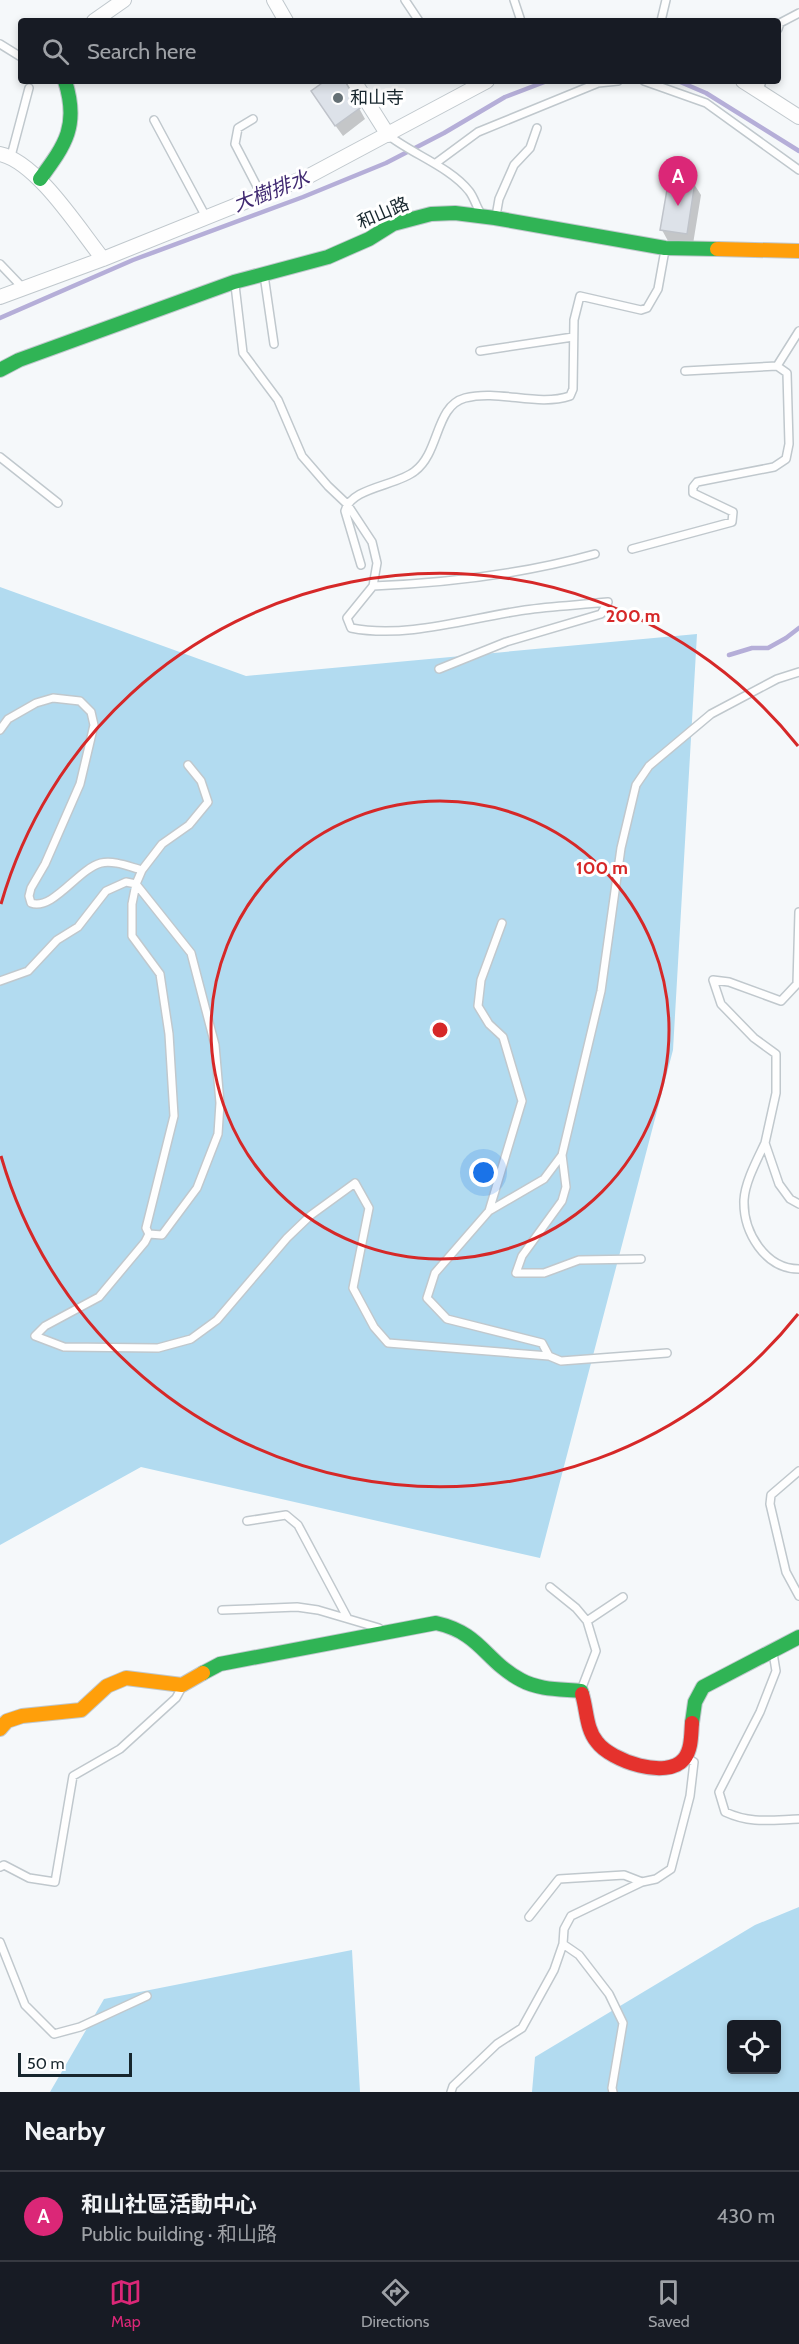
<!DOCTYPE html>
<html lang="en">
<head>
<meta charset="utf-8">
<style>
	body { margin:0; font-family:Cabin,"Noto Sans TC",sans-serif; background:#20242c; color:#f1f3f6 }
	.controls { position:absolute; right:18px; bottom:18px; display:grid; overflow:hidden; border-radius:6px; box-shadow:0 3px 9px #0003 }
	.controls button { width:54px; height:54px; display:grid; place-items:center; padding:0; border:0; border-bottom:2px solid #363941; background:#171b24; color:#f1f3f6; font:30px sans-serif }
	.scale { position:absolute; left:18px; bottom:15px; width:114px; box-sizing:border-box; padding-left:6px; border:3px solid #17262d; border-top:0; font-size:16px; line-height:21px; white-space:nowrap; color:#17262d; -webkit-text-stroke:4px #fff; paint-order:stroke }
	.you { position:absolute; left:484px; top:1173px; width:21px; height:21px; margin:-15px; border:4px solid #fff; border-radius:50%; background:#1a73e8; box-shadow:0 0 0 9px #1a73e833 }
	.badge { display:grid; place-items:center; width:39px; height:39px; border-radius:50%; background:#db2777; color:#fff; font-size:20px; font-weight:700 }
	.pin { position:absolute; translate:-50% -50px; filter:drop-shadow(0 2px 3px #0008) }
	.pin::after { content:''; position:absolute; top:32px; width:21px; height:18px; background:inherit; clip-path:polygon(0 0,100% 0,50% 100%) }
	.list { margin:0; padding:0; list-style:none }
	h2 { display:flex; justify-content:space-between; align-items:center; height:78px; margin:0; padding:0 24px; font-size:26px }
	h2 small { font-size:20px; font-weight:400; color:#9ea1a6 }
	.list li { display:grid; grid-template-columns:39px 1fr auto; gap:18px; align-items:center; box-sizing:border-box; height:90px; padding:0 24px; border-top:2px solid #363941 }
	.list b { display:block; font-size:22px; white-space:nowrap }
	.list p { margin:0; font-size:20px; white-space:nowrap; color:#9ea1a6 }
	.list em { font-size:20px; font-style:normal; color:#9ea1a6 }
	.icon { flex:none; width:33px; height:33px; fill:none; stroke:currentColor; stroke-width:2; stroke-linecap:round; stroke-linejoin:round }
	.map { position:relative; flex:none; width:799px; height:2092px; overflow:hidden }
	.search { position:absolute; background:#171b24; box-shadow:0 3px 9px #0003; left:18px; right:18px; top:18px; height:66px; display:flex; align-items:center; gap:15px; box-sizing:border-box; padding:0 21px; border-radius:6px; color:#9ea1a6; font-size:22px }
	.sheet { height:168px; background:#171b24 }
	nav { display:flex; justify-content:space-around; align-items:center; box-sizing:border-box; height:84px; border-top:2px solid #363941; background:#171b24; font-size:16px; color:#9ea1a6 }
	nav a { display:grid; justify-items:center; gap:3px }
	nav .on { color:#db2777 }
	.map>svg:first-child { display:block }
</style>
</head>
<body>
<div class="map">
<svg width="799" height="2092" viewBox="0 0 799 2092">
	<rect width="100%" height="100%" fill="#f5f8fa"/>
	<path fill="#b2dbf0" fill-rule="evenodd" d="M0,587L246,676L697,634L673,1050L540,1558L141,1467L0,1545Z
		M799,1907V2092H532L535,2057L755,1925ZM732,2024H776V2070H732Z
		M352,1950L360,2092H50L104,1999Z"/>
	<path fill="#0003" d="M328,81H344L365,119L343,136L319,103Z
		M694,184L701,195L693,244L668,241L662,230Z"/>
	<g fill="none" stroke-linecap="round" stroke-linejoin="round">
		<path stroke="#b5aed8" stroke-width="4.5" d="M678,81L706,93L799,151
			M0,318L133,260L303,197L386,163L444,133L505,97L547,81
			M729,655L752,648H768L786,638L799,628"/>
	</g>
	<path fill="#dde2e9" stroke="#bfc3ca" stroke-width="1.5" d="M325,81H345L360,108L335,126L311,91Z
		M669,178L695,182L687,234L660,230Z"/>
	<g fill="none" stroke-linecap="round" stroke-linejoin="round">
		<defs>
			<path id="lane" d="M405,0L419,21
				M514,0L521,21
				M661,21L666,0
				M778,29L780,23L799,13
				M0,44L21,57
				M644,81L706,103L799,170
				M759,90L762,81
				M253,119L238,128L235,144L261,194
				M154,120L206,217
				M388,135C412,154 450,167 469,191C474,197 476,206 480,212
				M11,156L29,88
				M436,163L478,132L598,83L618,81
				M496,216L499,199L514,165L530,148L537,128
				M0,264L23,288
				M264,275L274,344
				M235,285L243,353L278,400L302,456L328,486L347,504L372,542L377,563L373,586L347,618L351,628C407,639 469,618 525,610C552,606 580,605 608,602L601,614L506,642L439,669
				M480,351L573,337
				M777,366L799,331
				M0,457L58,503
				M632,549L732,522L733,512L693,493V487L697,482L774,467L786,459L789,444L787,373L777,366L685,371
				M361,565L345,511C351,487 397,486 415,471C440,452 435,406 465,398C499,389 537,407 570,396L573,389L574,320L580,296L641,310L647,308L658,289L665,250
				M373,586C448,583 523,574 595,554
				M0,730L8,719L36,703L53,698L80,701L91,712L94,725L80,784L45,864L31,888L29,896L31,903C53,911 78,869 101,863C114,860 130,867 142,870
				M799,912L797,984L781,1001L729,982L713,980L721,1004L754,1038L776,1054V1093L765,1143L779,1184L790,1199L799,1204
				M0,981L28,971L57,940L78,927L106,891L126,882L136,884L191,953L215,1045L220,1103L218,1134L197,1188L162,1235L149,1234L145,1242L99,1297L45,1326L35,1336L64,1347L158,1348L191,1339L217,1320L287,1238L311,1215L355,1183L369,1208L353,1288L374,1327L388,1343L549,1356L542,1343L447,1319L427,1298L435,1273L489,1211L544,1179L562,1155L566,1187L562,1201L522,1256L516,1273H544L579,1260L641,1259
				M765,1143C757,1160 745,1182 744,1200C743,1232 765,1269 799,1269
				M562,1155L601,991L621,848L636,785L649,766L711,714L777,679L799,672
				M489,1211L522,1101L503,1037L489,1024L478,1006L481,980L502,923
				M149,1234L146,1228L174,1116L169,1034L160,974L132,936V904L136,884L142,870L162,844L189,825L208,802L201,781L188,765
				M549,1356L561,1361L667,1353
				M799,1471L771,1495L770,1504L786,1572L799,1596
				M247,1521L286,1515L298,1525L347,1617
				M550,1587L576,1608L587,1621L596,1651L581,1690
				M222,1610L297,1607L318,1610L379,1628
				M587,1621L623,1597
				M773,1653L776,1671L760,1712L719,1792L725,1812C751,1824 771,1820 799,1819
				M0,1867L4,1865L29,1878L55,1882L73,1776L120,1749L176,1698L182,1687
				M529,1917L559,1879L624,1875L642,1882
				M0,1942L25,2005L54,2034L80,2027L147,1996
				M563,1944L579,1955L609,1994L623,2023L612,2088L613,2092
				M451,2092L453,2086L497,2044L522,2028L554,1970L563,1944L564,1929L571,1916L642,1882L656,1879L671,1869L690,1796L694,1762L688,1759"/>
			<path id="street" d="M274,0L286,21
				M94,21L124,0
				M354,81L388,135
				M743,81L799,117
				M0,154C37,162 79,229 103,259
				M0,297L103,259L309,176L487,81"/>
			<path id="fast" d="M40,179C66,144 79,125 65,81
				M0,370L19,360L234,282L328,257L369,239L393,224L431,214L455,213L495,218L665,248L717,249
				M203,1673L220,1664L436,1623C481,1633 485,1661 521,1680C539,1690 561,1689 581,1691L582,1694
				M692,1723L695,1702L703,1687L799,1637"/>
			<path id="slow" d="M717,249L799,251
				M0,1729L7,1721L22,1716L81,1710L107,1686L126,1678L182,1685L203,1673"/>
			<path id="jam" d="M582,1694C587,1710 586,1729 597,1742C611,1761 667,1780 684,1759C692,1749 691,1734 692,1723"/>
		</defs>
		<use href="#lane" stroke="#c0c8cd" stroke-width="10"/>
		<use href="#street" stroke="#c0c8cd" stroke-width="16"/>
		<use href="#fast" stroke="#c0c8cd" stroke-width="16"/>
		<use href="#slow" stroke="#c0c8cd" stroke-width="16"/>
		<use href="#jam" stroke="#c0c8cd" stroke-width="16"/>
		<use href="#lane" stroke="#fefefe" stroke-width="7"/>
		<use href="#street" stroke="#fefefe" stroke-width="14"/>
		<use href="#fast" stroke="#30b455" stroke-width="14"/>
		<use href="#slow" stroke="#ff9f0a" stroke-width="14"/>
		<use href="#jam" stroke="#e5322d" stroke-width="14"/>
	</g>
	<g fill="none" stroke="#d62828" stroke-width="3">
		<circle cx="440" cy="1030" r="229"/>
		<path d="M798 1314A457 457 0 0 1 1 1156M1 904A457 457 0 0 1 798 746"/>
	</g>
	<circle fill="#657075" stroke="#fff" stroke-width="2" cx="338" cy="98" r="6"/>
	<g text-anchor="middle" stroke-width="6" stroke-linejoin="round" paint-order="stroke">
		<g font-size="18" fill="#17262d" stroke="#fff" text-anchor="start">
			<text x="350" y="104">和山寺</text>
		</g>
		<g font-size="18" fill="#17262d" stroke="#fff">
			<text transform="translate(383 213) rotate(-23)" y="6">和山路</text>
		</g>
		<g font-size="20" font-style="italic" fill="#402971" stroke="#fff">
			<text transform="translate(271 191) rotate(-21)" y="7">大樹排水</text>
		</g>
	</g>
	<circle cx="440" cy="1030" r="9" fill="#d62828" stroke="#fff" stroke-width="3"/>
	<g font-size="18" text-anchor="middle" font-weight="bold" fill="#d62828" stroke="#fff" stroke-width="6" stroke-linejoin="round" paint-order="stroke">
		<text x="633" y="622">200 m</text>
		<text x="602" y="874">100 m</text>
	</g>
</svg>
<div class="controls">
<button><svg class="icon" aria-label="locate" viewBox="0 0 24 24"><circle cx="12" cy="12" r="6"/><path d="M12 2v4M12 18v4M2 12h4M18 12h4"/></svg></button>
</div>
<div class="scale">50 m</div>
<div class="you"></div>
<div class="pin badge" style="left:678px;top:206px">A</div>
<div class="search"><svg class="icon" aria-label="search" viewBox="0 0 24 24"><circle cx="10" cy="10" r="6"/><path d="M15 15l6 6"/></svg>Search here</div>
</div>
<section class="sheet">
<h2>Nearby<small></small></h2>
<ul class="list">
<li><span class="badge">A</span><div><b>和山社區活動中心</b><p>Public building · 和山路</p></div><em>430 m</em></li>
</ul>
</section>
<nav>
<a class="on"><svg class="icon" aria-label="map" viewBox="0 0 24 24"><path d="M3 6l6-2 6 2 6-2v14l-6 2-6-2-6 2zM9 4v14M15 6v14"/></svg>Map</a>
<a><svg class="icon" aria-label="directions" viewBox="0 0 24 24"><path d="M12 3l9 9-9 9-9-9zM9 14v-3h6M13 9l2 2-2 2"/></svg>Directions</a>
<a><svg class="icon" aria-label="saved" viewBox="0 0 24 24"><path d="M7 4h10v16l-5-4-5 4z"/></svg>Saved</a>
</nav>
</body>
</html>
